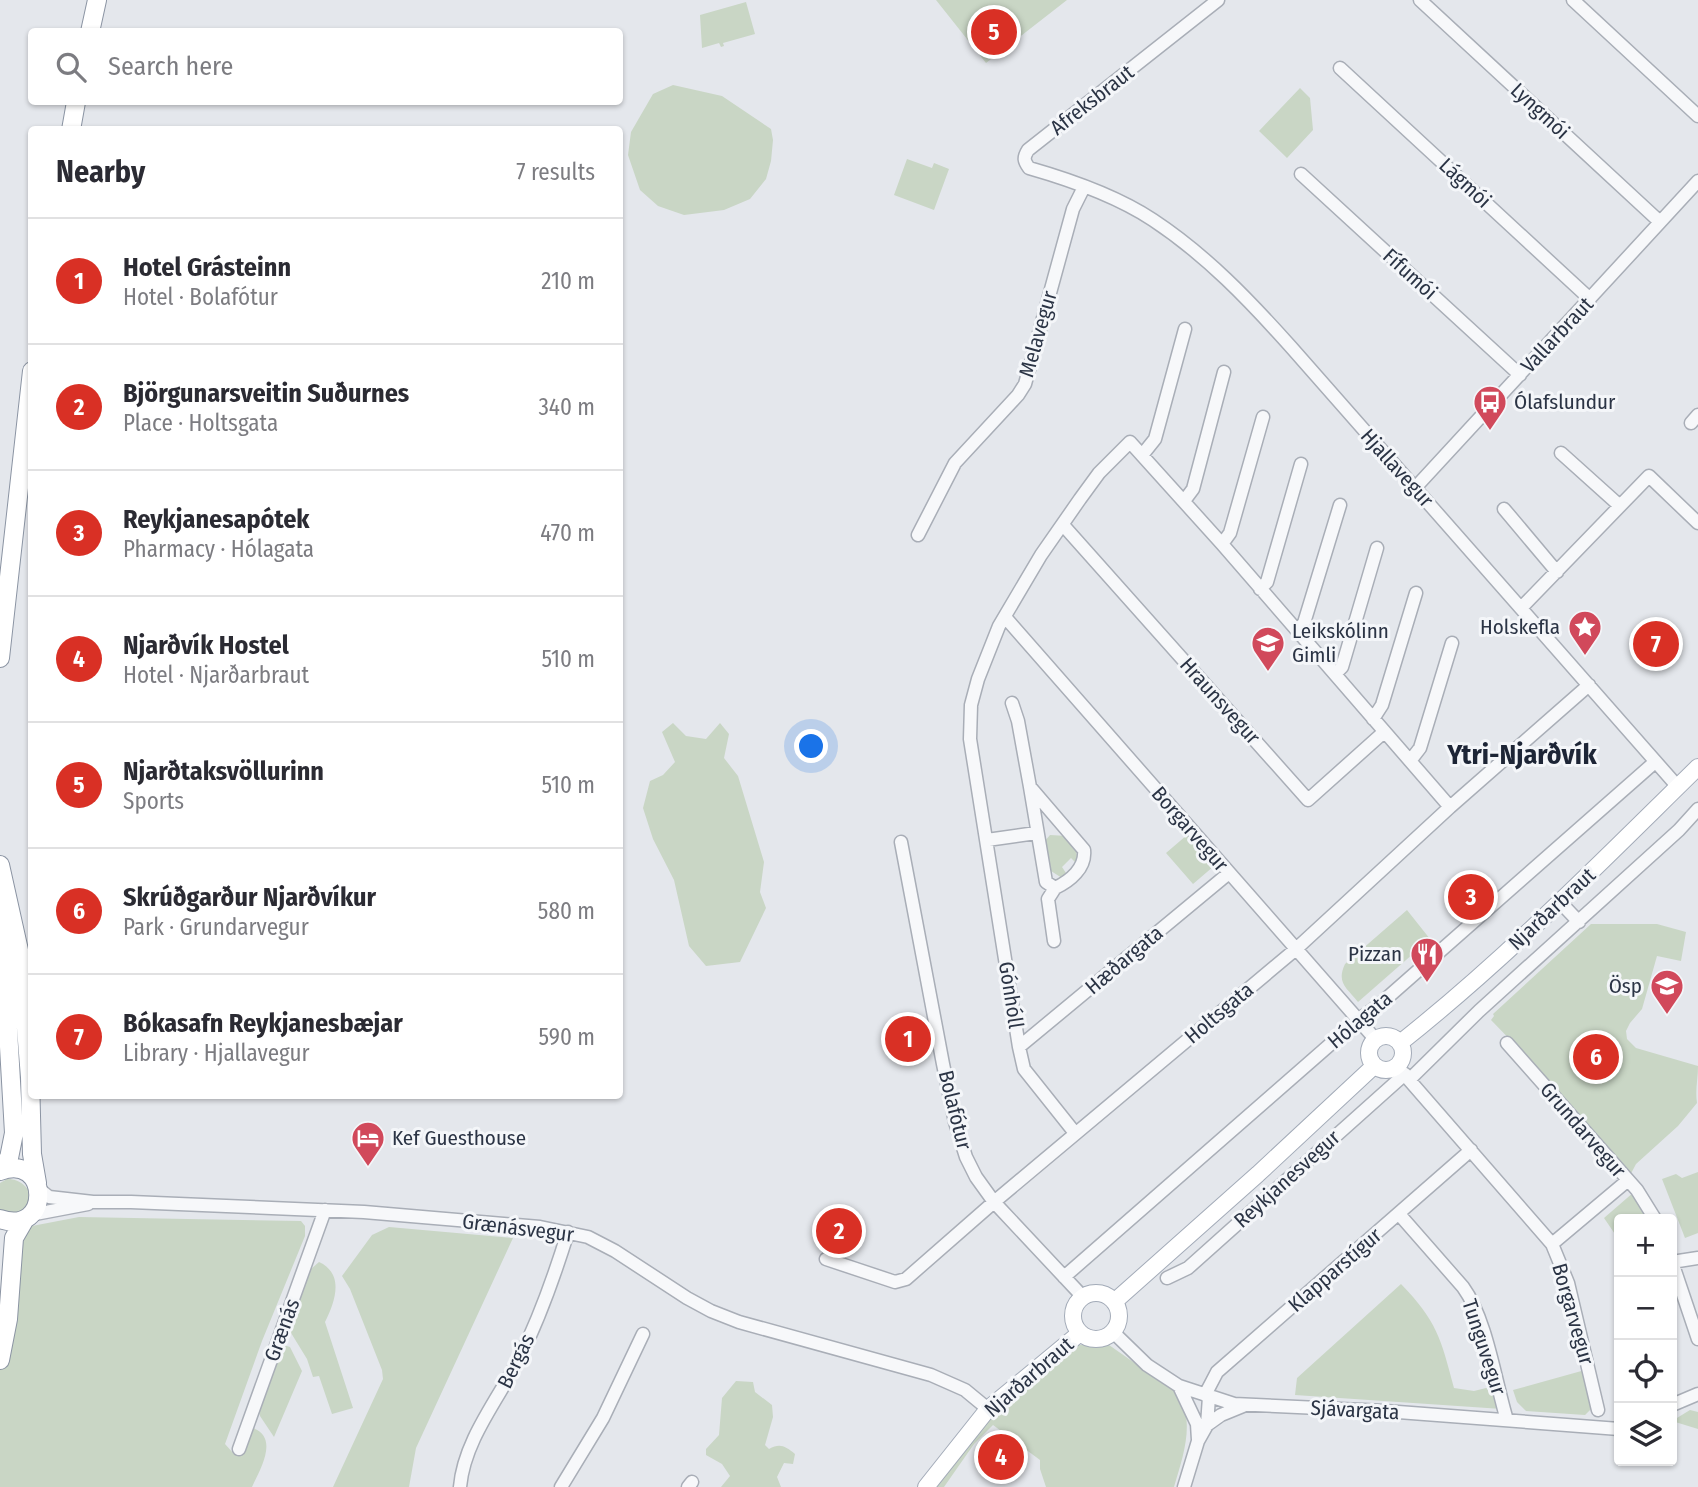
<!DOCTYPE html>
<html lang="en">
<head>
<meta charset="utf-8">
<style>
	body { margin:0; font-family:"Fira Sans Condensed",sans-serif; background:#f2f2f3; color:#2b2b33 }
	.controls { position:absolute; right:21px; bottom:21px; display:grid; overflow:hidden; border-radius:7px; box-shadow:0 2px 5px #0004 }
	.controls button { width:63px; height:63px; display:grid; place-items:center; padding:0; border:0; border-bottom:2px solid #e1e1e2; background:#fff; color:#2b2b33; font:35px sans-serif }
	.you { position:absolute; left:812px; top:747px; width:24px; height:24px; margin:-18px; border:5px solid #fff; border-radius:50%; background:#1a73e8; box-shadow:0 0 0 10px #1a73e833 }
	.badge { display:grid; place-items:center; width:46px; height:46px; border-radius:50%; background:#d93025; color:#fff; font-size:23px; font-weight:700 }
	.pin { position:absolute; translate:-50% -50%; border:4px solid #fff; box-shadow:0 2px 7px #0006 }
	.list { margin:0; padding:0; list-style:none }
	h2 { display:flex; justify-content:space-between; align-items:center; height:91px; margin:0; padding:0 28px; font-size:30px }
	h2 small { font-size:23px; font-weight:400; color:#7c7c81 }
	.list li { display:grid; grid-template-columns:46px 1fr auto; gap:21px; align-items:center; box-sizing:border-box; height:126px; padding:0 28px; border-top:2px solid #e1e1e2 }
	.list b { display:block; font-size:26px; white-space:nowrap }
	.list p { margin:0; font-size:23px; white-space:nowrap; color:#7c7c81 }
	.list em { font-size:23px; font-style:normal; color:#7c7c81 }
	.icon { flex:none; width:38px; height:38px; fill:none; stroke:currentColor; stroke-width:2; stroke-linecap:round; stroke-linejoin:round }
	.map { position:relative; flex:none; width:1698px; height:1487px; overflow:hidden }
	.search { position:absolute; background:#fff; box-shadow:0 2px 5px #0004; left:28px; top:28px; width:595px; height:77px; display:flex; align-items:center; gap:18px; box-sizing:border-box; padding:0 24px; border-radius:7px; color:#7c7c81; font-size:26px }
	.panel { position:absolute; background:#fff; box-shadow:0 2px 5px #0004; left:28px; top:126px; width:595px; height:973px; border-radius:7px }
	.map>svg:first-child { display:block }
</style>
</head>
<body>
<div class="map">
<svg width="1698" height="1487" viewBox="0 0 1698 1487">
	<rect width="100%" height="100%" fill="#e4e7ec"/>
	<path fill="#c9d6c5" d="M936,0H1067L986,63Z
		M746,2L755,34L723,43L724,46L721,47L719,43L702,48L700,15Z
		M673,85L722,96L771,129L773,140L771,161L766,179L750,199L724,210L684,215L658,206L640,190L628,155L631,132L653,94Z
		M1300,88L1310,98L1313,130L1287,158L1259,131Z
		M907,159L932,168L934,163L949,169L934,210L894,195Z
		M673,723L686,736L706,739L720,723L729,734L724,758L738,776L764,862L760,892L766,908L740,962L706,966L689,946L674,880L653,839L643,808L650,781L663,775L675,762L662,732Z
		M1050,835L1067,836C1074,845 1079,852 1076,863L1071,858L1062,867L1066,873L1062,878L1051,871L1044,842Z
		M1187,835L1214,866L1193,884L1166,853Z
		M1407,910L1430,939L1358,1002C1347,988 1336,983 1345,964Z
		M1591,924H1657L1686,932L1681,961L1657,956L1642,1009L1630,1023L1626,1031L1627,1039L1636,1048L1698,1066C1698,1079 1695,1090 1697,1103L1678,1126L1636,1164L1627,1181L1524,1054L1491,1020L1494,1016L1493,1014Z
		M1698,1172V1233L1685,1238L1662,1179L1676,1174L1682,1178Z
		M7,1179C21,1178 38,1193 27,1207C24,1211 20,1212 17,1215L0,1212V1183Z
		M1634,1192L1654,1219H1619V1240L1604,1218Z
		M79,1217L301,1221L305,1226V1236L262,1341L225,1444L234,1454L241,1456L253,1428C280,1438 259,1471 252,1487H0V1303L9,1246L32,1226Z
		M389,1227L513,1238L416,1448L409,1487H333L383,1379L382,1370L350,1289L342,1276L372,1235Z
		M319,1262C345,1274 335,1302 325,1322L353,1408L332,1414L319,1376L313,1377L307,1359L288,1328L289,1321L311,1269Z
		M1401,1284C1437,1321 1441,1339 1454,1388L1474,1391L1494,1386L1502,1409L1295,1395L1297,1378Z
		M283,1345L290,1347L302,1371L274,1437L260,1416L258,1407Z
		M1071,1345H1109L1179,1394C1195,1424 1183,1456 1174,1487H1046L1040,1469V1460L993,1425L974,1444L944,1487H932L989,1415Z
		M1585,1370L1594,1406L1585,1415L1526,1411L1517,1402L1513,1390Z
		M736,1381L753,1382L755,1392L772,1405L773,1417L765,1445L769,1449C780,1443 785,1446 795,1454L793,1464L784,1463L777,1477L781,1487H721L730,1476L722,1464L706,1455V1449L719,1435L722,1398Z
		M1690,1410L1698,1412V1429L1672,1421Z"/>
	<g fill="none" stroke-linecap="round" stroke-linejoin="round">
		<defs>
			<path id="minor" d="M1218,0L1028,150C1023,158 1024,161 1029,168C1071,180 1117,196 1153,220C1206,255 1249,300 1291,347L1678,787
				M1420,0L1660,222
				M1573,0L1698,116
				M1340,68L1590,299
				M1301,174L1520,375
				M1691,423L1698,415
				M1561,453L1620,506
				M1143,454L1155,439L1185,329
				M1415,488L1698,181
				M1184,501L1193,489L1224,372
				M1504,509L1557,572
				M1063,525L1308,800L1384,732
				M918,535L955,463L1018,395L1025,384L1073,209L1084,187
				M1222,544L1230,533L1263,417
				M1260,589L1267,582L1301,464
				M1521,608L1649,476L1698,523
				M1005,617L1376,1040
				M1297,631L1304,623L1340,505
				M1335,674L1342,667L1377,548
				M1012,703L1018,721L1030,787
				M1373,719L1382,705L1416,593
				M1410,761L1420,748L1452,643
				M1030,787L1084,850C1086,868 1070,881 1055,888L1046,882Z
				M987,840L1036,833
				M901,842L943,1064L955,1122L966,1157L976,1177L994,1202L1083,1297
				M1560,902L1579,922
				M1054,941L1048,899L1055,888
				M1507,1043L1637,1190L1655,1219
				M1019,1047L1229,873
				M1397,1066L1552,1244L1568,1283L1598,1410
				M1410,1079L1479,1011L1679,830L1698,809
				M1075,1133L1024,1069L1019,1047L970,739L971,705L978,679L999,626L1041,555L1080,499L1099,473L1130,442L1222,544L1450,807
				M39,1189L49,1197L93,1202H131L364,1212L540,1227L588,1237L615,1251L687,1298L711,1311L739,1322L931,1375L965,1390L988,1409
				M1399,1214L1463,1287C1487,1320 1495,1381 1507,1420
				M30,1215L88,1204
				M1552,1244L1627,1181
				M826,1259L895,1282L906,1279L994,1202L1296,949L1450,807L1589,685
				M1672,1262L1698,1339
				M1672,1262L1698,1258
				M1064,1277L1358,1020L1379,1005L1655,762
				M1167,1278L1188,1268L1405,1074
				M1113,1332L1147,1365L1179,1386L1234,1404L1385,1411L1619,1429
				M1179,1386L1197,1424L1198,1440
				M1205,1395L1217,1372L1471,1150
				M1672,1405L1698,1394
				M1207,1425L1221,1415L1243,1406
				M239,1449L325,1210
				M460,1487C464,1440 499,1398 520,1357C540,1317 555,1274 568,1232
				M561,1487L603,1418L643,1334
				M688,1487L692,1482
				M1184,1487L1198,1441L1207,1425L1209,1397"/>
			<path id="major" d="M1369 1053a17 17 0 1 1 34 0a17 17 0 1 1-34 0Z
				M1400,1043C1506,959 1601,862 1698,767
				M1073 1316a23 23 0 1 1 46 0a23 23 0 1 1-46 0Z
				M1114,1302L1258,1174L1374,1066
				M926,1487L988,1409L1080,1333"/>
			<path id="highway" d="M90,32L97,0
				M71,130L76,102
				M0,658L32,371
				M0,865L20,955L30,1077L32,1154L37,1183
				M0,1169L9,1158L14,1133L1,909
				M0,1171C50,1152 52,1237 0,1219
				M0,1360L8,1319L14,1238L25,1219"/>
		</defs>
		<use href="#minor" stroke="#a9aeb7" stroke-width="15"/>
		<use href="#major" stroke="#a3abb8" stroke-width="18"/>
		<use href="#highway" stroke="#8b94a3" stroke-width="20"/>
		<use href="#minor" stroke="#f7f8fa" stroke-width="12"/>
		<use href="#major" stroke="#fff" stroke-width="16"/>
		<use href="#highway" stroke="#fff" stroke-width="18"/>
	</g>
	<defs>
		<symbol id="bus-pin" viewBox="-11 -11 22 30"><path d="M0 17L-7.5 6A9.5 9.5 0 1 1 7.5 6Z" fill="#d1495b" stroke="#f4f6f9"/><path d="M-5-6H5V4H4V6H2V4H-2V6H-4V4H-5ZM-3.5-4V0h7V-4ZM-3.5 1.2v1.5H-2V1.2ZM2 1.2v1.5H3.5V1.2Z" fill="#fff"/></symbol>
		<symbol id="sight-pin" viewBox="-11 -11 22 30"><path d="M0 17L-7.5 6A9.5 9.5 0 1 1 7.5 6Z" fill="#d1495b" stroke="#f4f6f9"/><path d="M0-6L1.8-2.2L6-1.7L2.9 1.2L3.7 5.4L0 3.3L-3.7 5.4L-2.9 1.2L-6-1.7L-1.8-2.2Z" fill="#fff"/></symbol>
		<symbol id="school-pin" viewBox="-11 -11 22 30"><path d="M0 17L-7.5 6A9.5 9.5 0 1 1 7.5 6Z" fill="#d1495b" stroke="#f4f6f9"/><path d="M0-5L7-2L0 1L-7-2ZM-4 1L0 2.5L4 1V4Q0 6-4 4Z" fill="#fff"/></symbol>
		<symbol id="restaurant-pin" viewBox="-11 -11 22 30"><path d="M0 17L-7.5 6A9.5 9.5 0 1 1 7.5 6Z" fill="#d1495b" stroke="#f4f6f9"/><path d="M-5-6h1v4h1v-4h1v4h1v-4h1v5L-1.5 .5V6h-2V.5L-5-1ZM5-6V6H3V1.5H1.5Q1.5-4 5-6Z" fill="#fff"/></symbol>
		<symbol id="hotel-pin" viewBox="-11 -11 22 30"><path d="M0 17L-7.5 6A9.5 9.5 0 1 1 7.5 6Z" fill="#d1495b" stroke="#f4f6f9"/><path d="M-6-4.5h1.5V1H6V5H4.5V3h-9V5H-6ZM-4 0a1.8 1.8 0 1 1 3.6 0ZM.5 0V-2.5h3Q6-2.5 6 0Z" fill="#fff"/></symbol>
	</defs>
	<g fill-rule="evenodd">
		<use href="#bus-pin" x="1471" y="383" width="38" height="52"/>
		<use href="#sight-pin" x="1566" y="608" width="38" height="52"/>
		<use href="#school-pin" x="1249" y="624" width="38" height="52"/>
		<use href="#restaurant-pin" x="1408" y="935" width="38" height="52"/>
		<use href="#school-pin" x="1648" y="967" width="38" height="52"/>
		<use href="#hotel-pin" x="349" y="1119" width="38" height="52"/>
	</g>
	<g text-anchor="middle" stroke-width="6" stroke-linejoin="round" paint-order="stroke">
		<g font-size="21" fill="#2b3445" stroke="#f4f6f9">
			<text transform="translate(1092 100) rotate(-38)" y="7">Afreksbraut</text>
			<text transform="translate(1540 111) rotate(43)" y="7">Lyngmói</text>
			<text transform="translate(1465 183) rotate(43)" y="7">Lágmói</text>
			<text transform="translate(1410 274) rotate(42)" y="7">Fífumói</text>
			<text transform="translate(1038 334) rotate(-74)" y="7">Melavegur</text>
			<text transform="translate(1557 335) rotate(-47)" y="7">Vallarbraut</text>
			<text transform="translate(1397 468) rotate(48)" y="7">Hjallavegur</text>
			<text transform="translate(1220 701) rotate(48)" y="7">Hraunsvegur</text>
			<text transform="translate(1190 829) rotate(49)" y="7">Borgarvegur</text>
			<text transform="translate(1552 909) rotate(-43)" y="7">Njarðarbraut</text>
			<text transform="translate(1124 960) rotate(-40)" y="7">Hæðargata</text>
			<text transform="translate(1011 995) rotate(81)" y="7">Gónhóll</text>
			<text transform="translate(1219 1013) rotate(-40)" y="7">Holtsgata</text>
			<text transform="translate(1360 1020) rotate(-40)" y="7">Hólagata</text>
			<text transform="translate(955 1110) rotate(76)" y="7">Bolafótur</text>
			<text transform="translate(1583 1130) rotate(49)" y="7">Grundarvegur</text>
			<text transform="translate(1287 1179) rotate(-42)" y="7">Reykjanesvegur</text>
			<text transform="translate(518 1228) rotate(7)" y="7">Grænásvegur</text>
			<text transform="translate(1335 1270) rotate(-41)" y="7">Klapparstígur</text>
			<text transform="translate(1573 1314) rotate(74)" y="7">Borgarvegur</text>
			<text transform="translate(282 1330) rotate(-70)" y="7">Grænás</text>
			<text transform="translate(1484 1347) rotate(72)" y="7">Tunguvegur</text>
			<text transform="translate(516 1361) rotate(-64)" y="7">Bergás</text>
			<text transform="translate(1029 1377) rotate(-41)" y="7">Njarðarbraut</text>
			<text transform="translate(1355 1410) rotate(3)" y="7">Sjávargata</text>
		</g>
		<g font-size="21" fill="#2b3445" stroke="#f4f6f9" text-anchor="start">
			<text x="1514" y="409">Ólafslundur</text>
			<text x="1560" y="634" text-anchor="end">Holskefla</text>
			<text x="1292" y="638">Leikskólinn<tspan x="1292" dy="24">Gimli</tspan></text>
			<text x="1402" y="961" text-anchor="end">Pizzan</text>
			<text x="1642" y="993" text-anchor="end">Ösp</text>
			<text x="392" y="1145">Kef Guesthouse</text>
		</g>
		<g font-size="28" font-weight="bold" fill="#1d2536" stroke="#f4f6f9">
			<text x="1522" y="764">Ytri-Njarðvík</text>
		</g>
	</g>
</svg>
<div class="controls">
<button>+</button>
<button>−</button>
<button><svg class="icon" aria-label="locate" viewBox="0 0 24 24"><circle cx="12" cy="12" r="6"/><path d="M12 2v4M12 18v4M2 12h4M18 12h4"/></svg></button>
<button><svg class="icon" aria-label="layers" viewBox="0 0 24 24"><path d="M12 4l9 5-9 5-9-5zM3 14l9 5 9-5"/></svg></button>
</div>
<div class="you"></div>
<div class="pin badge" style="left:908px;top:1039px">1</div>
<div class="pin badge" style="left:839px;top:1231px">2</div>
<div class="pin badge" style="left:1471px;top:897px">3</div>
<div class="pin badge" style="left:1001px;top:1457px">4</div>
<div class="pin badge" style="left:994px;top:32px">5</div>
<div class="pin badge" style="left:1596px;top:1057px">6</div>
<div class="pin badge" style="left:1656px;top:644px">7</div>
<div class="search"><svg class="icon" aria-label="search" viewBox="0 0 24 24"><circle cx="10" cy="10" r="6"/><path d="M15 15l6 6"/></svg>Search here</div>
<section class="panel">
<h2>Nearby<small>7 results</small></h2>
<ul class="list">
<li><span class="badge">1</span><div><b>Hotel Grásteinn</b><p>Hotel · Bolafótur</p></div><em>210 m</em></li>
<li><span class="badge">2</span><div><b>Björgunarsveitin Suðurnes</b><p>Place · Holtsgata</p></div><em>340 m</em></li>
<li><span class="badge">3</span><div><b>Reykjanesapótek</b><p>Pharmacy · Hólagata</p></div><em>470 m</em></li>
<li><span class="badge">4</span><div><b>Njarðvík Hostel</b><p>Hotel · Njarðarbraut</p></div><em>510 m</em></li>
<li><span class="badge">5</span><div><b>Njarðtaksvöllurinn</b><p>Sports</p></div><em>510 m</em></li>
<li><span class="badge">6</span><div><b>Skrúðgarður Njarðvíkur</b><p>Park · Grundarvegur</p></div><em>580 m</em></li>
<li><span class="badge">7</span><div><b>Bókasafn Reykjanesbæjar</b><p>Library · Hjallavegur</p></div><em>590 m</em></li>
</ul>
</section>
</div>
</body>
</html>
